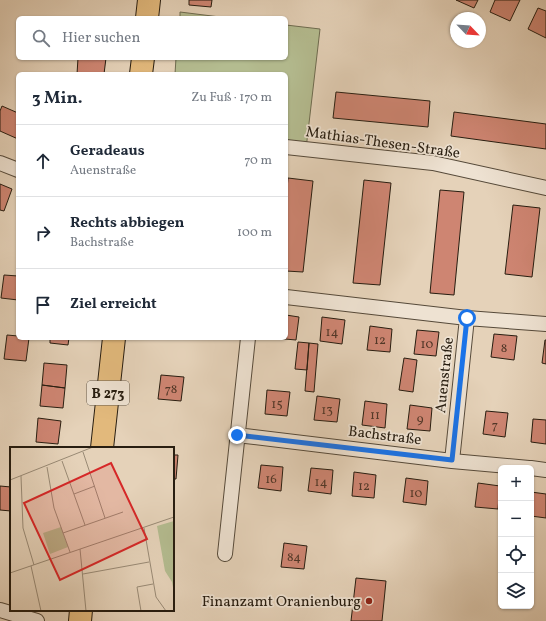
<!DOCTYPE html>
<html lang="de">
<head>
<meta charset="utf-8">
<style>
	body { margin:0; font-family:Vollkorn,serif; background:#f2f2f3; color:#1f2937 }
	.controls { position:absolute; right:12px; bottom:12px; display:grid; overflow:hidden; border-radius:6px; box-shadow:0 1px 3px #0004 }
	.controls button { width:36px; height:36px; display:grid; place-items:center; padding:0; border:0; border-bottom:1px solid #e0e1e3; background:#fff; color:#1f2937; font:20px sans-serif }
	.compass { position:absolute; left:450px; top:12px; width:36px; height:36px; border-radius:50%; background:#fff; box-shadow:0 1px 3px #0004; rotate:115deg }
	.stop { position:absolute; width:12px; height:12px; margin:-9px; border:3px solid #1a73e8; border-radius:50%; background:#fff }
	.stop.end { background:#1a73e8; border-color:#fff; box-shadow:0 1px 4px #0008 }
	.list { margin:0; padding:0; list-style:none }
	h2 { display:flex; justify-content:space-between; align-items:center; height:52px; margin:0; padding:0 16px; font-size:17px }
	h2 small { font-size:13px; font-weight:400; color:#747a83 }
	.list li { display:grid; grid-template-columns:26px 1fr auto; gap:12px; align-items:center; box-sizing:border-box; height:72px; padding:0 16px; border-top:1px solid #e0e1e3 }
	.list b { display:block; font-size:15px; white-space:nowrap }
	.list p { margin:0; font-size:13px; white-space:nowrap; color:#747a83 }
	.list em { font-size:13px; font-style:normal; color:#747a83 }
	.icon { flex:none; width:22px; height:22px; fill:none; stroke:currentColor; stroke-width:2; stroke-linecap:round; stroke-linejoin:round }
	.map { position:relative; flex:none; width:546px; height:621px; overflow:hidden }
	.search { position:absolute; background:#fff; box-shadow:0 1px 3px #0004; left:16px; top:16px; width:272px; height:44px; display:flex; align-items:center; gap:10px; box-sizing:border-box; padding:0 14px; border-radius:6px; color:#747a83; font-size:15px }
	.panel { position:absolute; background:#fff; box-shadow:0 1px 3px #0004; left:16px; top:72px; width:272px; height:268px; border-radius:6px }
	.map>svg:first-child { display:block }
</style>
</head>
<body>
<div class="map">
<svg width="546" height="621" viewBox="0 0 546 621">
	<rect width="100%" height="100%" fill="#e5d2b9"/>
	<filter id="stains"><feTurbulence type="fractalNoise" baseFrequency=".005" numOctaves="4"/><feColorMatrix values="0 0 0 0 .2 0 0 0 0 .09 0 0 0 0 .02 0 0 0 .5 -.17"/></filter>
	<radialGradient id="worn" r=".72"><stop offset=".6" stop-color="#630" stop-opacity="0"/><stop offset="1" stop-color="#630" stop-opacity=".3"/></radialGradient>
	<path fill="#b4bc90" stroke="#6e6c50" d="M180,12L228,18H180Z
		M286,25L320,29L306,149L286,147V74H175L176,58H286Z"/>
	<path fill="#ce8572" stroke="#271d10" d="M189,0H212L211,7L189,5Z
		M456,0H478L474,8Z
		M495,0H520L510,21L490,12Z
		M538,8L546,11V38L528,29Z
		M78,58H106L104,74H77Z
		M336,92L430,101L428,127L333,118Z
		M2,106L18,113V139L0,131V111Z
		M454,112L546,124V149L451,136Z
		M288,178L313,181L303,272L286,271V200Z
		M364,180L391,183L380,285L353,283Z
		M0,184L12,189L4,211L0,210Z
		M440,190L464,192L454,295L430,293Z
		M513,205L540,208L532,277L505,274Z
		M4,275L18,276V300L1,298Z
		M286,315L299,317L296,340L274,338H286Z
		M322,317L345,320L342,344L320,341Z
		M370,326L392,329L390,352L367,350Z
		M417,330L439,332L436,356L414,354Z
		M494,334L517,336L514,360L491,357Z
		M7,335L18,336V338H29L26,361L4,359Z
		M50,338H69L68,345L50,343Z
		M545,340H546V364L542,363Z
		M298,342L309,343L307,370L295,369Z
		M309,343L318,344L314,392L305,391Z
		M404,358L417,360L413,392L399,390Z
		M44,363L67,365L65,388L42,385Z
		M161,375L184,377L181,401L158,399Z
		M42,385L65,388L63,408L40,406Z
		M267,390L290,392L287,416L265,414Z
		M317,396L340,399L337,422L314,420Z
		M365,401L387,404L385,428L362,425Z
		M410,405L432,408L430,431L407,429Z
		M486,411L508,413L505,437L483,434Z
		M38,418L61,421L58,444L36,442Z
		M533,419L546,420V444L531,442Z
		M173,455H178L176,479H173Z
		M261,465L283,467L281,491L258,488Z
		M311,468L333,470L331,494L308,491Z
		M354,472L376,475L374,498L352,496Z
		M406,478L428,481L426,505L403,502Z
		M478,483L500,486L498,509L475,507Z
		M0,486L11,487V511L0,510Z
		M531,492L546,494V518L531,516Z
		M284,543L307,546L304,569L281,567Z
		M356,578L386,581L382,621H351Z"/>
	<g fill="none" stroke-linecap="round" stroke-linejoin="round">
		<defs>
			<path id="street" d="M286,147L433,163L546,188
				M0,163L18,170
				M286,297L467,318L546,324
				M237,435L452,461L529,468
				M452,461L467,318
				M531,468L546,470
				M225,554L248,338
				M0,610L37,621"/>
			<path id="primary" d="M147,18L149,0
				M141,74L143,58
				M102,448L114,338
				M80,621L81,610"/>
		</defs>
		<use href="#street" stroke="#564a3a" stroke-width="16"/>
		<use href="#primary" stroke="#271d10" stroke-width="24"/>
		<use href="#street" stroke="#eee2d2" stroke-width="14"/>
		<use href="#primary" stroke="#e2b97c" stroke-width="22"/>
	</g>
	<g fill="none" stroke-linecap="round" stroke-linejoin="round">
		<path stroke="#1a73e8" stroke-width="5" d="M237,435L452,460L467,318"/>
	</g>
	<circle fill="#8f2418" stroke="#eee2d2" stroke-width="1.5" cx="369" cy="601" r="4"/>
	<g text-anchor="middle" stroke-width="3.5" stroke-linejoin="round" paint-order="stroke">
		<g font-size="13" fill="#513728">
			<text x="332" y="336">14</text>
			<text x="380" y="344">12</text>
			<text x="427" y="348">10</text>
			<text x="504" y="352">8</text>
			<text x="171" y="393">78</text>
			<text x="277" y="408">15</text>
			<text x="327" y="414">13</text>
			<text x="375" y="419">11</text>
			<text x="420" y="423">9</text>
			<text x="495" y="429">7</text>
			<text x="271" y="483">16</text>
			<text x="321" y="486">14</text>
			<text x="364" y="490">12</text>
			<text x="416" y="497">10</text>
			<text x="294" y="561">84</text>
		</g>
		<rect fill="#eee2d2" stroke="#63584a" stroke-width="1" x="87" y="381" width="42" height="24" rx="3"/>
		<g font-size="14" font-weight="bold" fill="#271d10">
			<text x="108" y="398">B 273</text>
		</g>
		<g font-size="15" fill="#271d10" stroke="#eee2d2">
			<text transform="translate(383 142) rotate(8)" y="5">Mathias-Thesen-Straße</text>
			<text transform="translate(444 375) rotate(-84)" y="5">Auenstraße</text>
			<text transform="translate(385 435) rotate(7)" y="5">Bachstraße</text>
		</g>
		<g font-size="15" fill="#271d10" stroke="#eee2d2" text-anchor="end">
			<text x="361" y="606">Finanzamt Oranienburg</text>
		</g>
	</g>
	<g transform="translate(10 447)">
		<rect width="164" height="164" fill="#e5d2b9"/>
		<path d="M164,74V146L162,135L155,124L147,79ZM51,80L58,100L40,107L33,86Z" fill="#b4bc90"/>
		<path fill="none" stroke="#998a75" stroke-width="1" d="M73,5L95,71M52,14L75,78M37,20L44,61L60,105M11,29L13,81L24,118M0,33L83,0M64,47L85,39M134,81L146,150L156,164M53,86L113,65M70,102L76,164M21,119L31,164M0,126L164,70M73,127L139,115M131,164L127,140L143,137"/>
		<path fill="#d62828" fill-opacity="0.15" stroke="#d62828" stroke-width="2" d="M101,16L137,92L50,133L14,56Z"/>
		<rect width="164" height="164" fill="none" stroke="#271d10" stroke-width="2"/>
	</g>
	<rect width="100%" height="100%" filter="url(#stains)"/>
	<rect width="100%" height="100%" fill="url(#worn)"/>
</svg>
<div class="controls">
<button>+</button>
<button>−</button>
<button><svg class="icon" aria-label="locate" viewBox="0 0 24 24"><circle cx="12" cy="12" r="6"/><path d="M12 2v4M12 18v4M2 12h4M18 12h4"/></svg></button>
<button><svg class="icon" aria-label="layers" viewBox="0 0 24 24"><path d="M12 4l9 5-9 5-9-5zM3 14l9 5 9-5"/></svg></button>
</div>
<svg class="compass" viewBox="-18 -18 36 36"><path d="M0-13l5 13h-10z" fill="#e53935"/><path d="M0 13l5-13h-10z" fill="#747a83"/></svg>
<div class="stop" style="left:467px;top:318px"></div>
<div class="stop end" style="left:237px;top:435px"></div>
<div class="search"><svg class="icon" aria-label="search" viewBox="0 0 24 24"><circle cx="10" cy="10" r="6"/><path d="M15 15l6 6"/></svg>Hier suchen</div>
<section class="panel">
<h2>3 Min.<small>Zu Fuß · 170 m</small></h2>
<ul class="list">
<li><svg class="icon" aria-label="ahead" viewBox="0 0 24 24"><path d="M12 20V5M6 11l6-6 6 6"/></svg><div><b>Geradeaus</b><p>Auenstraße</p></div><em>70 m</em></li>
<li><svg class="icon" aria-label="right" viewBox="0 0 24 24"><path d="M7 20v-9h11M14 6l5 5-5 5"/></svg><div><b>Rechts abbiegen</b><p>Bachstraße</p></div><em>100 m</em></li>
<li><svg class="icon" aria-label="arrive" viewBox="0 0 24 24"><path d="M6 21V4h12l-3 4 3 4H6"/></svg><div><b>Ziel erreicht</b></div></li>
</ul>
</section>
</div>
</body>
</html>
